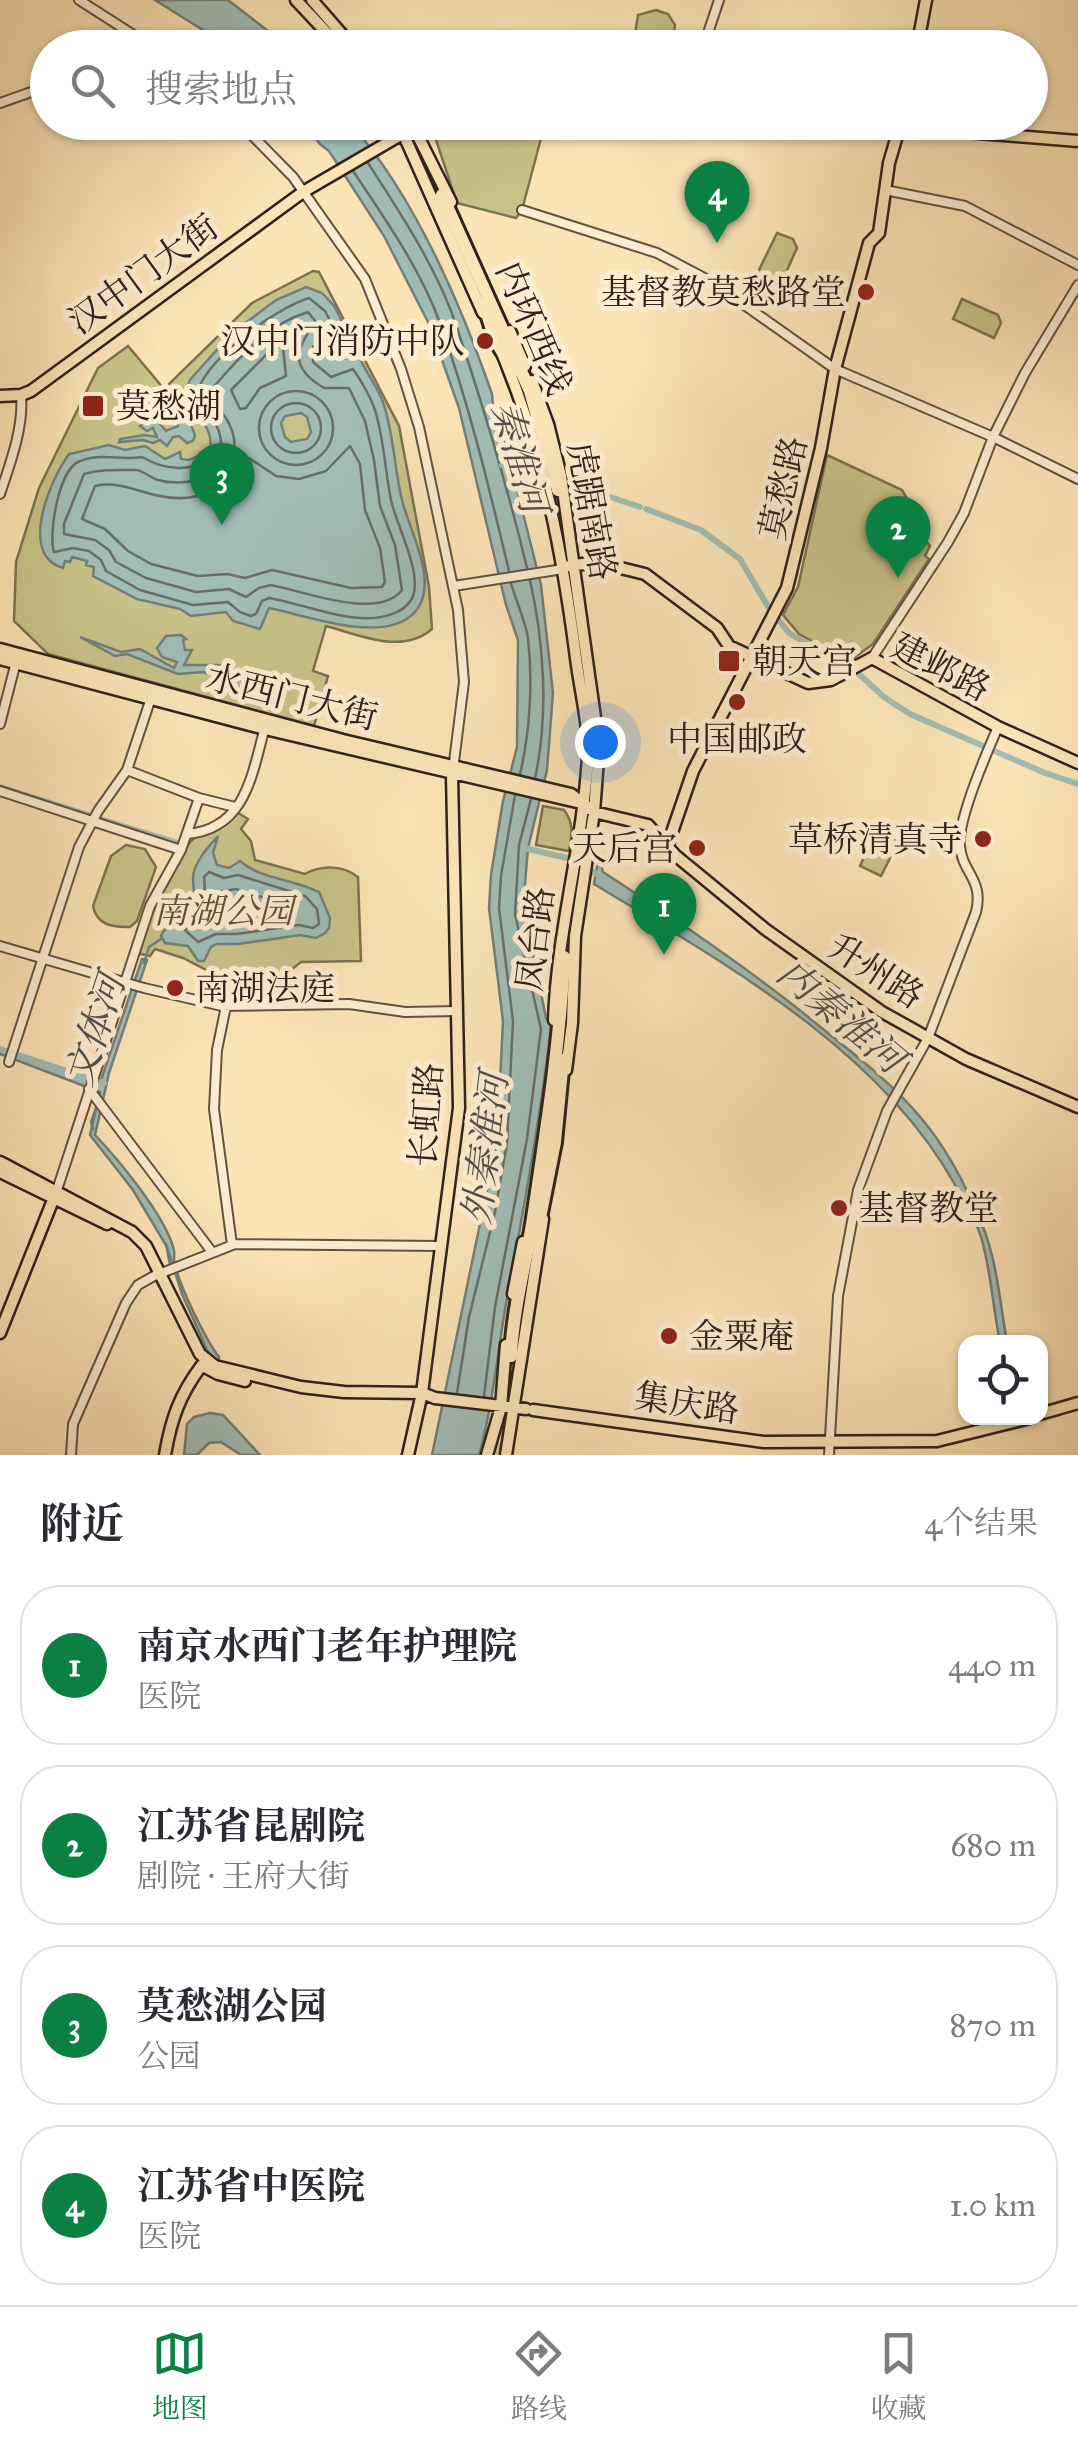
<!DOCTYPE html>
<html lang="zh">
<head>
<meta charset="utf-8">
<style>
	body { margin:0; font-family:"IM FELL Great Primer","Noto Serif SC",serif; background:#f2f2f3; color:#2b2b33 }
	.controls { position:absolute; right:30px; bottom:30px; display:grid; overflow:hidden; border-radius:20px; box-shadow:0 2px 8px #0004 }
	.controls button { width:90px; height:90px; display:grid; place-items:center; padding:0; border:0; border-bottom:2px solid #e1e1e2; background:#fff; color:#2b2b33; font:50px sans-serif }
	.you { position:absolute; left:600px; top:742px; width:35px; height:35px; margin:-25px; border:8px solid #fff; border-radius:50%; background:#1a73e8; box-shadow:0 0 0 15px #1a73e833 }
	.badge { display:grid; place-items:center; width:65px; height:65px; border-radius:50%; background:#0b8043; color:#fff; font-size:32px; font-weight:700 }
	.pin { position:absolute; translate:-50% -82px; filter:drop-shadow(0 2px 5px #0008) }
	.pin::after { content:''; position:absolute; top:52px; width:35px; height:30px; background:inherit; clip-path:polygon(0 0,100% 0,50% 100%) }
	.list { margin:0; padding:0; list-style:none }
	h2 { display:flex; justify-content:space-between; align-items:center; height:130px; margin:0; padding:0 40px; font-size:42px }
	h2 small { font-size:32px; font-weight:400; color:#7c7c81 }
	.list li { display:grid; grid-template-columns:65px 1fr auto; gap:30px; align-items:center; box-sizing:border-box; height:160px; margin:0 20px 20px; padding:0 20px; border:2px solid #e1e1e2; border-radius:40px }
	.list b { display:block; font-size:38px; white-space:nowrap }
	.list p { margin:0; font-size:32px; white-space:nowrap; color:#7c7c81 }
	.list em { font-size:32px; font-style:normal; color:#7c7c81 }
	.icon { flex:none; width:55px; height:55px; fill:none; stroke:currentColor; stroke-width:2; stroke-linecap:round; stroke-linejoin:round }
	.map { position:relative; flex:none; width:1078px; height:1455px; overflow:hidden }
	.search { position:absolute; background:#fff; box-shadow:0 2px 8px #0004; left:30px; right:30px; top:30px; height:110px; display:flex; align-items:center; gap:25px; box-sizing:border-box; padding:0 35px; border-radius:55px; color:#7c7c81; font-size:38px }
	.sheet { height:850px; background:#fff }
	nav { display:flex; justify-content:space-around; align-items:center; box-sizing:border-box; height:140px; border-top:2px solid #e1e1e2; background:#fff; font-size:28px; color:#7c7c81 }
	nav a { display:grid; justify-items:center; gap:5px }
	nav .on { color:#0b8043 }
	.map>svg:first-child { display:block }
</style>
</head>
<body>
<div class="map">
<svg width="1078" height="1455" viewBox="0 0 1078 1455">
	<rect width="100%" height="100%" fill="#fce4b6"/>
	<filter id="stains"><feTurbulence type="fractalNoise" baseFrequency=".002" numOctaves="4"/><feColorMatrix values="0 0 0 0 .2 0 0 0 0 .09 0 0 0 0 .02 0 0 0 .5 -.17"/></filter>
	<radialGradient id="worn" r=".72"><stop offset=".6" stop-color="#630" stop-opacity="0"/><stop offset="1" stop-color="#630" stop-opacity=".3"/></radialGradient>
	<path fill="#c7c288" stroke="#7b7252" stroke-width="2.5" d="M656,10L668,14L675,25L672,47H633L638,15Z
		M440,122L545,123L522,210L516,218L457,203L432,128Z
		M777,233L793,239L797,248L779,288L757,274Z
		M313,271L319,272L399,426L429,587L432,629C402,655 360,635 326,626L313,671L328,676L314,726L48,654L14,621L16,562L39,488L98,368L128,346L164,389L252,303Z
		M962,299L998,315L1001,323L994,338L953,319Z
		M827,455L902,490L917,516L913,526L930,546L925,556L929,559L873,644L850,661L799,634L783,615L798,587Z
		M543,806L564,810C574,823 572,835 569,851L536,845Z
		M235,811L248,819L241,829L251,841L255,860L305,874C321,865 343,865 358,877L361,961L301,962L287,973L210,980V972L183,958L155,949L150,956L137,953C145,929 177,849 196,837C213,826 220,830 235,811Z
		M876,831L898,842L881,876L860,866Z
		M126,845L145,849L156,867L137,921L130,927C113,927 97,926 93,906L111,856Z"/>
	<path fill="#a1bdb6" stroke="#737f78" stroke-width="2.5" fill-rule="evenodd" d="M155,0H228L268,31L283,47H230Z
		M304,123H350C415,196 460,302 492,394L493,406L497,410L541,585L553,693L547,770L528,848L525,884L528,904L525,913L546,1018L552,1022C540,1117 524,1210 506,1304C497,1355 493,1405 479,1455H432L497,1142L503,1021L489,908L491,875L503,801L517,747L518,640L506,605L459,408L430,326L384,236L329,151L320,144Z
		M306,287L322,293L334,306C344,324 351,343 361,361C368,375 378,388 383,402C394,434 394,468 402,500C410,534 447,595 405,620C371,640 304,615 269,608L260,629L233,621L226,612L191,616L180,609L137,599L93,576L94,567L86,565L87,561L72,557L70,562L65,561L63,568C18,555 50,480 69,454L109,445L125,450L145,446L165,459L180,452L181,459L189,460L210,451C214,430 199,413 181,404L190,380L231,334L276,300ZM301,413L307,417L311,432L307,439L291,442L285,437L281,423L285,416Z
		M176,410L187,415L195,435L193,441L187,443L179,436L173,437L167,446L160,440L153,443L143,440L119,442L120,439L144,435L157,437L153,428L147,431L140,426L162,411L166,417L160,424L166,431L178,426Z
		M181,635L186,639L183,640L185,650H192L184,665H219L232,670L237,677H246V673L269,681L268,693L249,689L248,693L221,676L202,672L178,674L127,654L115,656L80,637L121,652L140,649L174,668L177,662L162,657L157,648L166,636Z
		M218,836L213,853L217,865L229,868L240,861C262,880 291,878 319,892L330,918L329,928L325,933L316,938L300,935L238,944H217L211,947L204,961H198L188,946L165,943L161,936C165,923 183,923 190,910C197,899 193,889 193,878C194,862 208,847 218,836Z
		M599,856L603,872C671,916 738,961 802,1012C843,1046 887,1077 921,1118C946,1147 967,1188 982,1224C997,1261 1000,1303 1007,1342H1000C993,1309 991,1270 981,1237C975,1218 963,1200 954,1183C878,1048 722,962 594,884Z
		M142,959L147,960L109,1073L95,1135C119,1160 166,1217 174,1250C175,1255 173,1261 175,1266C182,1290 204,1337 219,1357L218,1362L208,1352L182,1294L167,1247L133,1190L90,1135L100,1092L0,1054V1050L100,1083Z
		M210,1413L223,1415L260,1455H241L221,1442L209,1443L197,1455H184L187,1424L194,1417Z"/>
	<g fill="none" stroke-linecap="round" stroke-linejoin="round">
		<path stroke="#686f68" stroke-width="2.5" d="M368,163C399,211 438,270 456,325C483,405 507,485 527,568
			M353,171C384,217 421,270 440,323C469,404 489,487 509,571
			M309,298L325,311L333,326L313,347V362L331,377L353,369C362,382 370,396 375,410C384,439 385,470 391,500C396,524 422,572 413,596C411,602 403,610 397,612C360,630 307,604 269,598L262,601L256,614L251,616L240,612L228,602L193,605L140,590L106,571L101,560L89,551L73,548L54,552C48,533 59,471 78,462C100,452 120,461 142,457C168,472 189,471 217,458C229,435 211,415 195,399C202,361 274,309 309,298Z
			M308,312L316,322C294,350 290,368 324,388H349L365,421L374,460L380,506L395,545L402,590C378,621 304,591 271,585L259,588L246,597L229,589L196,592L146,578L116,562L109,550L95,540L64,534V524L84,474C102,469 118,470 137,470C144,471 150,478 158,480C185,488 239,477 234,439C232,420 215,407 210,391C237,360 267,324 308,312Z
			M276,345L283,348L286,376L260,388L246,408L240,409L231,390Z
			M259 428a37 37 0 1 1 74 0a37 37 0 1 1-74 0Z
			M271 428a25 25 0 1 1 50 0a25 25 0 1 1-50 0Z
			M350,446L360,464L365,510L380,548L385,582L382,587L351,588L272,570L245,578L227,574L198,576L151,564L128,551L105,529L82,519L95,486C116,481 135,490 155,495C196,505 227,490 249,458L276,476L299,479L326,471Z
			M530,580C544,643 549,714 535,778
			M511,583C516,601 525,620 528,638C533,681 530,732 520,774
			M209,872L224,878L238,875L305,896L317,909L319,924L313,928L299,925L237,934H216L198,942L185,930C200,914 207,900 204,877Z
			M236,889L288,905L291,911L237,922L214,921L212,916L218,892Z
			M457,1393L469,1317L495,1212L507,1143L513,1021L499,908L501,876L515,795
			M484,1396L495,1307L527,1139L541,1029L515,914L519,845L531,799"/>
		<path stroke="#737f78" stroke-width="2.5" d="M144,963L149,947L161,939
			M93,1129L91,1122L96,1108
			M166,1244L170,1265"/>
		<path stroke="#a1bdb6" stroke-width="6" d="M502,465L519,472
			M589,490L640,507
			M646,509L701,530L740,559L767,605L789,633L860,675L884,697L910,714L1045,773L1078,784
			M0,787L92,816
			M97,818L178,843
			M524,848L567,858L600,876
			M0,1049L104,1083"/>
		<path stroke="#d3bd97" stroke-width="12" stroke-dasharray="12 6" stroke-linecap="butt" d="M403,122L437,197
			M553,490L562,541
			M499,1437L511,1356
			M500,1455L507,1428"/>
		<defs>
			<path id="minor" d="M79,0L154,48
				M124,48L142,38
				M703,48L719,0
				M0,103L48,86
				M239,122L293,177L365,279L401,369L419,427L458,610L464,682L453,770
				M885,190L965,206L1078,265
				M522,210L657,253L712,282L835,369L993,437L1078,479
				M0,494C10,464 24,427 21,395
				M454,586L563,569
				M872,658L948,542L964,513L993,437L1025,373L1078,285
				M151,698L127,770L199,798L235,807
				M0,724L17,658
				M0,791L181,850
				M187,834C246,829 252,774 265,727
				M0,946L144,988L222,1006L349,1004L405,1012L457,1011
				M226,1006L217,1050L214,1109L232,1245
				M9,1062L79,847L98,811L127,770
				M89,1089L212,1252
				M56,1193L150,906L181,850L199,798
				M71,1455L73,1424L126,1303L138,1285L154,1276L235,1244L441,1246
				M829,1455L838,1296L858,1190L887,1111L928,1038L976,912C984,879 962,873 960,846C957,820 987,752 998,727"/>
			<path id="major" d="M296,0L341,48
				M312,0L354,48
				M917,48L926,0
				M398,122L483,313
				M411,122L451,202
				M843,122L1078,141
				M491,328C540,435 561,542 576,658C580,690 589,724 588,756C583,845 557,931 554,1020
				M510,331L525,366
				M532,381L548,424L561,476L599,746L594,812L575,936L572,1023L566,1070
				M0,396L21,395L31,391L303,192L423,122
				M569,566L596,562L645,574L717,628L729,646L808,683L831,680L872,658L998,727L1078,763
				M0,649L343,740L571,794L594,812L648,825L675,855L765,929L882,1012L966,1059L1078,1107
				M0,659L265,729L581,803
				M668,844L693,771L787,588L821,448L835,369L869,243L879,233L889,163L901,122
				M0,1162L132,1232L146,1246L200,1354L215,1366L301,1387L344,1392L422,1393L435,1398L526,1409
				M0,1172L107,1224
				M513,1294L523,1242
				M0,1333L53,1200
				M205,1367L218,1374L245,1381
				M533,1410L764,1442L937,1441L1030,1418
				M1040,1414L1078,1403
				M165,1455C171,1419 180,1394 202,1365
				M408,1455L422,1393L459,1108L452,775
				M487,1455L501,1407L506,1345
				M506,1455L543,1219"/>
			<path id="highway" d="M442,195L530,391L558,490
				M484,304L493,333
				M500,348L515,370
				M539,1223L555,1142L563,1060
				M511,1356C513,1308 526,1264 533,1218C546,1131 560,1045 564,957"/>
		</defs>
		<use href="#minor" stroke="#625242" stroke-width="12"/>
		<use href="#major" stroke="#2f211b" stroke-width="15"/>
		<use href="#highway" stroke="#2f211b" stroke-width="18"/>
		<use href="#minor" stroke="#fdedd0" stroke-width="8"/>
		<use href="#major" stroke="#fce4b6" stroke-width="10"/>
		<use href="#highway" stroke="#fce4b6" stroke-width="12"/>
	</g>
	<g fill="#8f2418" stroke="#fdedd0" stroke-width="4">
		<circle cx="866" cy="292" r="10"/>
		<circle cx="485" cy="341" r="10"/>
		<rect x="81" y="394" width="24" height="24" rx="5"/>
		<rect x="717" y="649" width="24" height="24" rx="5"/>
		<circle cx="737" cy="702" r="10"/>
		<circle cx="983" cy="839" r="10"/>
		<circle cx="697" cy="848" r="10"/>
		<circle cx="175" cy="988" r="10"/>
		<circle cx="839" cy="1208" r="10"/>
		<circle cx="669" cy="1336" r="10"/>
	</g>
	<g text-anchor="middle" stroke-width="10" stroke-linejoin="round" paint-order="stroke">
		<g font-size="35" fill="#2f211b" stroke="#fdedd0">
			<text transform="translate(143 274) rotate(-36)" y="12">汉中门大街</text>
			<text transform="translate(534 328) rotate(67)" y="12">内环西线</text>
			<text transform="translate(783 488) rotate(-77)" y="12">莫愁路</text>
			<text transform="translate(592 511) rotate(80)" y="12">虎踞南路</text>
			<text transform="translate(941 667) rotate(27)" y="12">建邺路</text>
			<text transform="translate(292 697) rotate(14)" y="12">水西门大街</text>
			<text transform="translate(535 939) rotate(-83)" y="12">凤台路</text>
			<text transform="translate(876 971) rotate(33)" y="12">升州路</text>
			<text transform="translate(426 1115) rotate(-86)" y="12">长虹路</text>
			<text transform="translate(687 1403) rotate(8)" y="12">集庆路</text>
		</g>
		<g font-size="35" fill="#2f211b" stroke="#fdedd0" text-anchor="start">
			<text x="846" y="304" text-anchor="end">基督教莫愁路堂</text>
			<text x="465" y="353" text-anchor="end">汉中门消防中队</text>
			<text x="116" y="418">莫愁湖</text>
			<text x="752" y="673">朝天宫</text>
			<text x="737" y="751" text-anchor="middle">中国邮政</text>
			<text x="963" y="851" text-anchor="end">草桥清真寺</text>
			<text x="677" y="860" text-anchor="end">天后宫</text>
			<text x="195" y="1000">南湖法庭</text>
			<text x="859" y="1220">基督教堂</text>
			<text x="689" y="1348">金粟庵</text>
		</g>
		<g font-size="35" font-style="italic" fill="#5d513c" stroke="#fdedd0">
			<text x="223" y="923">南湖公园</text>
		</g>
		<g font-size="38" font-style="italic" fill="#51504a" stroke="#fdedd0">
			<text transform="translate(520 457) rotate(74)" y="13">秦淮河</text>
			<text transform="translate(841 1016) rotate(40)" y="13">内秦淮河</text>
			<text transform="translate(95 1030) rotate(-72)" y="13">文体河</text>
			<text transform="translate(485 1149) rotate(-83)" y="13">外秦淮河</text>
		</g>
	</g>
	<rect width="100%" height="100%" filter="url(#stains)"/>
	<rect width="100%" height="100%" fill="url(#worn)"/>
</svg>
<div class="controls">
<button><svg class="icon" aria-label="locate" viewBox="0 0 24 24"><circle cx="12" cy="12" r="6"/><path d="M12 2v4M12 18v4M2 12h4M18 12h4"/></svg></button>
</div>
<div class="you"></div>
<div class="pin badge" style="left:664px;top:955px">1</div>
<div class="pin badge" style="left:898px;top:578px">2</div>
<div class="pin badge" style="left:222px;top:525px">3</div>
<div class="pin badge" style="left:717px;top:243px">4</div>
<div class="search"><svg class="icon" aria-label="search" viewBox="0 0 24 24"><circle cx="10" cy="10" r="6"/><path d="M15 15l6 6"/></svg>搜索地点</div>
</div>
<section class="sheet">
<h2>附近<small>4个结果</small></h2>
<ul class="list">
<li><span class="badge">1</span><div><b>南京水西门老年护理院</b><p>医院</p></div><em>440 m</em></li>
<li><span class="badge">2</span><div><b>江苏省昆剧院</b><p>剧院 · 王府大街</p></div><em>680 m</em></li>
<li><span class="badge">3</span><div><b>莫愁湖公园</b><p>公园</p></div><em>870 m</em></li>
<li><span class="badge">4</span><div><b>江苏省中医院</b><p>医院</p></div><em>1.0 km</em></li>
</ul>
</section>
<nav>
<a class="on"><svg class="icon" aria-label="map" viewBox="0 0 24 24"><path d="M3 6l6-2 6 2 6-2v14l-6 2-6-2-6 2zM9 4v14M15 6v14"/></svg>地图</a>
<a><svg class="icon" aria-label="directions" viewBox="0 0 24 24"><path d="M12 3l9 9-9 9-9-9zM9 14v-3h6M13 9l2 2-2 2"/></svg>路线</a>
<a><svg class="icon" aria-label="saved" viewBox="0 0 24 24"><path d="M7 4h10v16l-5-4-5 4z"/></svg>收藏</a>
</nav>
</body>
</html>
